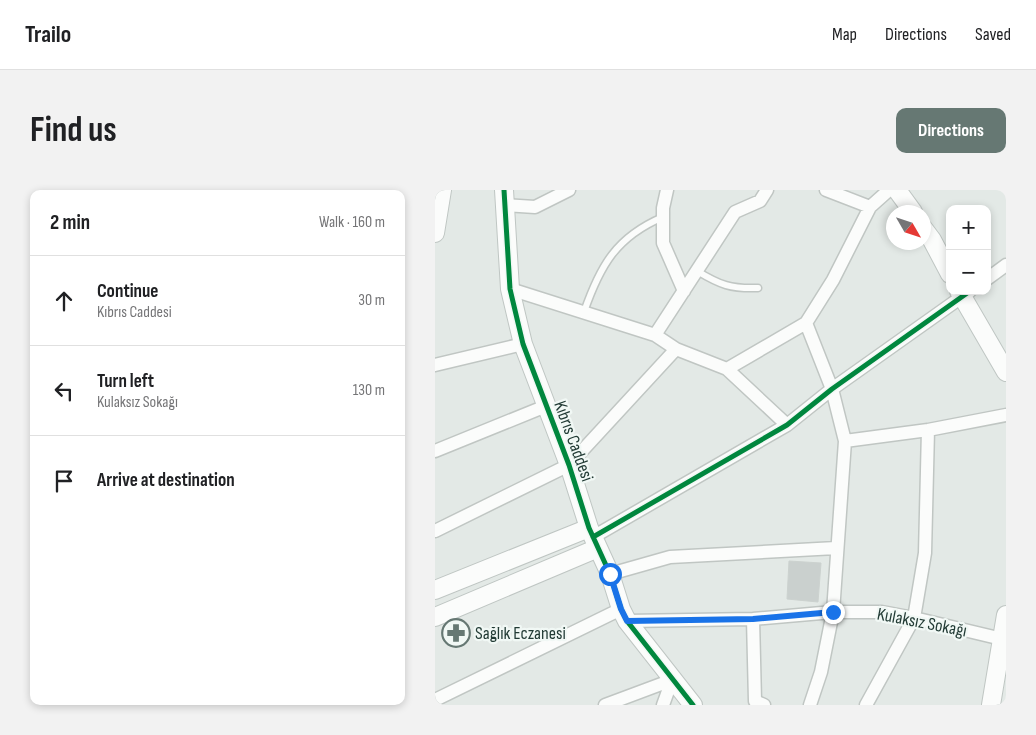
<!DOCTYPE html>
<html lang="en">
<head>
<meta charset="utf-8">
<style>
	body { margin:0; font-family:"Sofia Sans Condensed",sans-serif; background:#f2f2f2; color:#202124 }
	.controls { position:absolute; right:15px; top:15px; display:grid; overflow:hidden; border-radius:10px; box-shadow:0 2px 8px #0003 }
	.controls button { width:45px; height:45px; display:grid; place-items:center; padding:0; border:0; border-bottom:1px solid #e0e0e0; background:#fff; color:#202124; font:25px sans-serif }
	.compass { position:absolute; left:451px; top:15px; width:45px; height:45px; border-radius:50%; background:#fff; box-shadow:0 2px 8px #0003; rotate:129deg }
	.stop { position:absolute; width:15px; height:15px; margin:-11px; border:4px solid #1a73e8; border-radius:50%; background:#fff }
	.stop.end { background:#1a73e8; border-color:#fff; box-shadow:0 1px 5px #0008 }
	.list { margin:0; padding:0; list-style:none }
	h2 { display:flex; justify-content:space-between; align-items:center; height:65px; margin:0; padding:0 20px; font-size:21px }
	h2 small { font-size:16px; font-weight:400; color:#757577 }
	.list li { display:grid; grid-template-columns:32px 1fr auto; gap:15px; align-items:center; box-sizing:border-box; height:90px; padding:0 20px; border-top:1px solid #e0e0e0 }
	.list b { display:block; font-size:19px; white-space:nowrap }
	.list p { margin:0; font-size:16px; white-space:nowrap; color:#757577 }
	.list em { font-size:16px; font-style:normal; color:#757577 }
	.icon { flex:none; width:28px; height:28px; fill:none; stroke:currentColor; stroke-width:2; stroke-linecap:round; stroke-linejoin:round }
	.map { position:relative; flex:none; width:571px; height:515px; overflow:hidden; border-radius:10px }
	header { display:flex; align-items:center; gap:30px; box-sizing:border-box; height:70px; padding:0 25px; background:#fff; border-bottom:1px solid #e0e0e0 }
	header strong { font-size:24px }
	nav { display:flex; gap:28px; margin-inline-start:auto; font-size:18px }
	.intro { display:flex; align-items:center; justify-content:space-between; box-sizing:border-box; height:120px; padding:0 30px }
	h1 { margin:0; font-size:35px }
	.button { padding:12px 22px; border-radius:10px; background:#667873; color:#fff; font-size:18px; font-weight:700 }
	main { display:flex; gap:30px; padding:0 30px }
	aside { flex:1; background:#fff; border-radius:10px; box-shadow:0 2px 8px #0003 }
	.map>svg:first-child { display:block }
</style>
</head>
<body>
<header>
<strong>Trailo</strong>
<nav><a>Map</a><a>Directions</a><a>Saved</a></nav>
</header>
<div class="intro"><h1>Find us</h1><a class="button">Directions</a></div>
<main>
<aside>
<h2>2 min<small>Walk · 160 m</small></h2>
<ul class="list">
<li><svg class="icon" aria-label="ahead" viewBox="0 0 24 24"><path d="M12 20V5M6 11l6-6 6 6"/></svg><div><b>Continue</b><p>Kıbrıs Caddesi</p></div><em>30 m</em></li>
<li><svg class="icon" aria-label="left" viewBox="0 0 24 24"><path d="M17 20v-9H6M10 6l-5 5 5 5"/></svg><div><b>Turn left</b><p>Kulaksız Sokağı</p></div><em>130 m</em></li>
<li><svg class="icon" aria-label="arrive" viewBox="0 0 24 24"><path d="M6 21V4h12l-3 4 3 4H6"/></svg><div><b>Arrive at destination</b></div></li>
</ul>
</aside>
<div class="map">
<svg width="571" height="515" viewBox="0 0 571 515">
	<rect width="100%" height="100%" fill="#e3e9e6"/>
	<path fill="#cad0ce" stroke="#ccd2cf" d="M354,371L386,373L383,412L352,409Z"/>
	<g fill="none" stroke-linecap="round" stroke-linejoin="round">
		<defs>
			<path id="lane" d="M262,81C285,95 296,99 323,98
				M149,122C165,76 181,47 228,27"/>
			<path id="street" d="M232,0L228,18V53L249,101
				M391,0L435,17
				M70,15L100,17L134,0
				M552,89L571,75
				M75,99L220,145L241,159L292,179L352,235
				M371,133L397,199L410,251L398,422L386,482L375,515
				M220,145L300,22L325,11L332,0
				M0,175L88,154
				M292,179L371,133L398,90L435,17L454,0
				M410,251L493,240L571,225
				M0,261L111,216
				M0,341L134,275L241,159
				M158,347L352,235L397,199L535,101
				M175,384L235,367L401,358
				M318,429L320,511L329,515
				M192,431L318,429L398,422H447L479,428L571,450
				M0,510L186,419
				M170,515L237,490
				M228,515L237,490
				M431,515L479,428L490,363L493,240"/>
			<path id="secondary" d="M69,0L75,99L88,154L134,275L154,338L175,384L186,419L192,431L258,515
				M462,0L478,22
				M488,38L497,50L515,84
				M0,43L7,0
				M524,101L571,182
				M0,400L154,338
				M0,427L163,358
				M556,515L571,425"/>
		</defs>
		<use href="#lane" stroke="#c0c6c3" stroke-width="9"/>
		<use href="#street" stroke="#c0c6c3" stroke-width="15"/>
		<use href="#secondary" stroke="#bfc6c3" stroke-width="20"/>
		<use href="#lane" stroke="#fbfcfb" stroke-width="6"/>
		<use href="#street" stroke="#fbfcfb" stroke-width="12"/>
		<use href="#secondary" stroke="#fbfcfb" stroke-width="18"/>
		<defs>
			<path id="cycleway" d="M69,0L75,99L88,154L134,275L154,338L175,384L186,419L192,431L258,515
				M158,347L352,235L397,199L535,101"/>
		</defs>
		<use href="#cycleway" stroke="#f1f8f5" stroke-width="8"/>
		<use href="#cycleway" stroke="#00873e" stroke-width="5"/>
	</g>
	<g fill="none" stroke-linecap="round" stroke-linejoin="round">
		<path stroke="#1a73e8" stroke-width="6" d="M175,384L186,419L192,431L318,429L398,422"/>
	</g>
	<defs>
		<symbol id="pharmacy-ring" viewBox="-11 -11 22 22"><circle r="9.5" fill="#f1f8f5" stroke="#667873" stroke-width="1.5"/><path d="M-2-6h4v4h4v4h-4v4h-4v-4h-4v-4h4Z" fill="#667873"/></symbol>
	</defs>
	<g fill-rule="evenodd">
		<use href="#pharmacy-ring" x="5" y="427" width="32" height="32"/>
	</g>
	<g text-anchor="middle" stroke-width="4.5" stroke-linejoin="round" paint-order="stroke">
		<g font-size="18" fill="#223b35" stroke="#f1f8f5">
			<text transform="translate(139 251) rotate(70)" y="6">Kıbrıs Caddesi</text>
			<text transform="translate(487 432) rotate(11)" y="6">Kulaksız Sokağı</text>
		</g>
		<g font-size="18" fill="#223b35" stroke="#f1f8f5" text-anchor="start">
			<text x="40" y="449">Sağlık Eczanesi</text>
		</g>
	</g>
</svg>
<div class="controls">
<button>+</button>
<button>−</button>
</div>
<svg class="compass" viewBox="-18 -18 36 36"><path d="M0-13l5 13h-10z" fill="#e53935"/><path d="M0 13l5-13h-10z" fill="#757577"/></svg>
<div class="stop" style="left:175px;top:384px"></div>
<div class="stop end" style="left:398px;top:422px"></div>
</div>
</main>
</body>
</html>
